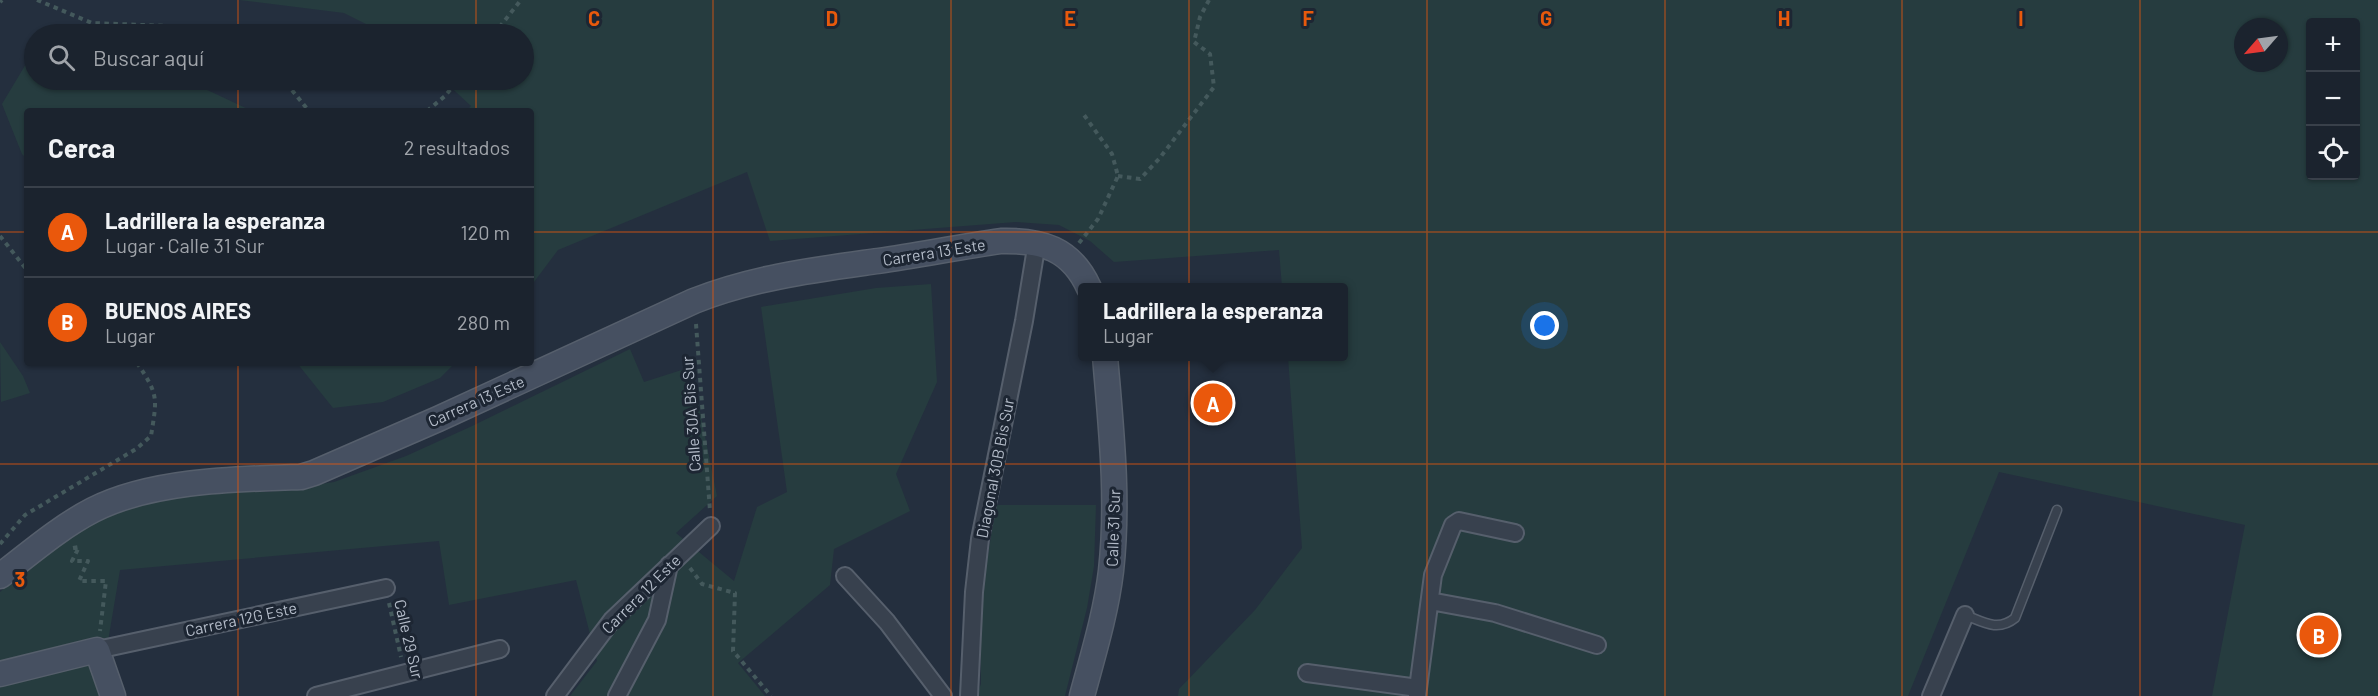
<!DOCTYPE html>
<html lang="es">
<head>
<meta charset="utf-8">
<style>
	body { margin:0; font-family:Barlow,sans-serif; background:#242b36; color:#f1f3f6 }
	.controls { position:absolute; right:18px; top:18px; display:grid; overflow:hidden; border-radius:6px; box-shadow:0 2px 4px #0004 }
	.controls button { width:54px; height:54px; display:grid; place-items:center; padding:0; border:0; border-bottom:2px solid #39404a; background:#1b232e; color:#f1f3f6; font:30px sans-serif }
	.compass { position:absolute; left:2234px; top:18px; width:54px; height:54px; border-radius:50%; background:#1b232e; box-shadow:0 2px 4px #0004; rotate:242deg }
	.you { position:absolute; left:1545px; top:326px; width:21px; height:21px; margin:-15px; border:4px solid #fff; border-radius:50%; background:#1a73e8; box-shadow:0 0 0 9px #1a73e833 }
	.badge { display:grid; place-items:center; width:39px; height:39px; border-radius:50%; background:#ea580c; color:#fff; font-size:20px; font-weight:700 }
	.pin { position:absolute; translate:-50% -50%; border:3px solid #fff; box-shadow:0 2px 6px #0006 }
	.popup { position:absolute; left:1078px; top:283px; width:270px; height:78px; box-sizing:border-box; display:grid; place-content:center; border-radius:6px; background:#1b232e; filter:drop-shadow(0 2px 4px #0005); font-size:20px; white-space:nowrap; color:#a0a4aa }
	.popup b { font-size:22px; color:#f1f3f6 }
	.popup::after { content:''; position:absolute; left:50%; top:100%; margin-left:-12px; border:12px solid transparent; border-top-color:#1b232e }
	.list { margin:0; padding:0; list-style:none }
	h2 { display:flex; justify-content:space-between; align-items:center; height:78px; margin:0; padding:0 24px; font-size:26px }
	h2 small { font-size:20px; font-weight:400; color:#a0a4aa }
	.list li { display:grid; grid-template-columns:39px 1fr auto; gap:18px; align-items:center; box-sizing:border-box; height:90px; padding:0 24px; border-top:2px solid #39404a }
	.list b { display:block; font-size:22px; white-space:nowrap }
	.list p { margin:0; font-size:20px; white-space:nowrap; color:#a0a4aa }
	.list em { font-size:20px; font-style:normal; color:#a0a4aa }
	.icon { flex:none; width:33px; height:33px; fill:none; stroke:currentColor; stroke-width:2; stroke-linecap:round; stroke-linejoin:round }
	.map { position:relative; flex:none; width:2378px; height:696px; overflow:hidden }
	.search { position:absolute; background:#1b232e; box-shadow:0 2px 4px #0004; left:24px; top:24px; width:510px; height:66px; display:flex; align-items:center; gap:15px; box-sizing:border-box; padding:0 21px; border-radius:33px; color:#a0a4aa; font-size:22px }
	.panel { position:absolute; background:#1b232e; box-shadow:0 2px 4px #0004; left:24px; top:108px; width:510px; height:258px; border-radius:6px }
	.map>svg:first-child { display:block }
</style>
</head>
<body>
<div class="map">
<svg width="2378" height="696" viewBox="0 0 2378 696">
	<rect width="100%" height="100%" fill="#242f3e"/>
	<path fill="#263c3f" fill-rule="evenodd" d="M239,0H2378V696H2212L2245,525L1999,472L1908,696H1178L1179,689L1255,610L1302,548L1288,357L1344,356V288L1282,287L1279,250L1114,262L1090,241L1059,225L1016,222L770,241L747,172L558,250L531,286V111H466L471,106L443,80H524V34H386L344,13ZM2310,22H2356V176H2310ZM2243,27H2279V63H2243Z
		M32,54H34V80H186L252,111H27V159L22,154L2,104Z
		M931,284L937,382L896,474L910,511L834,549L830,585L738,663L765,696H570L597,661L576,580L449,605L439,541L120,570L101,683L106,696H0V592L77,525L117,506L212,488L268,492L334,482L406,456L470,427L630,349L644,382L691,367L717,496L676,533L734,581L757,507L787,492L761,307L876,288Z
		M0,342L23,376L30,393L1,402Z
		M297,363H455L440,378L383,402L333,408Z
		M996,505H1096L1094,566L1087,608L1065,696H976L981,684L980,605Z"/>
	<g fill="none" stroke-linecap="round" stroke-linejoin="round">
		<defs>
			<path id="lane" d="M1965,615C1983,622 1998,632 2015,618L2057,510"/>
			<path id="street" d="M845,576L887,622L943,696
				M1430,601L1495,613L1597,645
				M97,650L386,588
				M1307,673L1418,688
				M316,696L500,649
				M555,696L612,620L711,526
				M617,696L657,620L669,565
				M969,696L974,592L980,539L1024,321L1037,242
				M1417,696L1433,575L1453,525L1459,521L1515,533
				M1931,696L1965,615"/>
			<path id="secondary" d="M0,576C30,553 60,527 93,510C152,480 236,479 301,477L314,473L438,419L694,301C755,277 814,270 878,261C919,255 960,247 1001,241C1041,240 1071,248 1089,288
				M0,674L97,650L113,696
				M1082,696C1093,655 1106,613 1111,571C1119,499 1111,428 1105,356"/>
		</defs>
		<use href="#lane" stroke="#565f6c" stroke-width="11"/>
		<use href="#street" stroke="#565f6c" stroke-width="20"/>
		<use href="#secondary" stroke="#565f6c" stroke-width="27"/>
		<path stroke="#44595c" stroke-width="4" stroke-dasharray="4.5 4.5" stroke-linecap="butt" d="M37,0L92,23L169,26L187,34
			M0,2L2,0
			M494,34L521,0
			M278,80L286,83L309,111
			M427,111L445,96L458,80
			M1118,176L1140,179L1159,159L1214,87L1210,54L1194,42L1200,17L1209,0
			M0,236L27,270
			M1079,243L1098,219L1118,176L1112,154L1084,115
			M696,324L710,511
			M0,544L25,515L136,449L151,436C157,398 159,395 137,363
			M73,548L79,547L72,561H88L79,581H106L100,631
			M690,568L702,584L735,593L733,651L771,696
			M389,603L401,657"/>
		<use href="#lane" stroke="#38414e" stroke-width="8"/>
		<use href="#street" stroke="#38414e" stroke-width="16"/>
		<use href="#secondary" stroke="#465061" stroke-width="24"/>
	</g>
	<path fill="none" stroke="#e8590c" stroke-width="1.5" stroke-opacity="0.55" d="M238,0V34M476,0V34M713,0V696M951,0V696M1189,0V696M1427,0V696M1665,0V696M1902,0V696M2140,0V696M238,80V111M476,80V111M0,232H27M531,232H2378M238,363V696M476,363V696M0,464H2378"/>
	<g text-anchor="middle" stroke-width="6" stroke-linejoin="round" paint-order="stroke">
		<g font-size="16" fill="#b4bcc9" stroke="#1d2633">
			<text transform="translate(934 252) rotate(-9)" y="6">Carrera 13 Este</text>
			<text transform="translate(476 401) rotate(-24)" y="6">Carrera 13 Este</text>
			<text transform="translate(691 414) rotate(-94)" y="6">Calle 30A Bis Sur</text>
			<text transform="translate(995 468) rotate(-79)" y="6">Diagonal 30B Bis Sur</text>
			<text transform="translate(1113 528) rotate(-88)" y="6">Calle 31 Sur</text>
			<text transform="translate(641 594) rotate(-45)" y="6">Carrera 12 Este</text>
			<text transform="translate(241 619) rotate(-12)" y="6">Carrera 12G Este</text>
			<text transform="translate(409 639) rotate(77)" y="6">Calle 29 Sur</text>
		</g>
	</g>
	<g font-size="20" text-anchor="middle" font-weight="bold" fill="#e8590c" stroke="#1d2633" stroke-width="6" stroke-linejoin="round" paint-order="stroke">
		<text x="594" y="26">C</text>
		<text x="832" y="26">D</text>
		<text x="1070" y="26">E</text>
		<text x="1308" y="26">F</text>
		<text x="1546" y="26">G</text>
		<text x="1784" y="26">H</text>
		<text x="2021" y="26">I</text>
		<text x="20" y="587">3</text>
	</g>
</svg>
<div class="controls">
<button>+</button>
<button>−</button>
<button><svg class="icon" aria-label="locate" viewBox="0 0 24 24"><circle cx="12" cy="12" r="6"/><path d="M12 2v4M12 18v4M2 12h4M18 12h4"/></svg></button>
</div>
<svg class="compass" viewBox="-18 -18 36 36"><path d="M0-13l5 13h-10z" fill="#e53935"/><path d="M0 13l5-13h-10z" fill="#a0a4aa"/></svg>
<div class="you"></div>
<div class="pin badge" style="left:1213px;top:403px">A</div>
<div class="popup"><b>Ladrillera la esperanza</b>Lugar</div>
<div class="pin badge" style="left:2319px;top:635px">B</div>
<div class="search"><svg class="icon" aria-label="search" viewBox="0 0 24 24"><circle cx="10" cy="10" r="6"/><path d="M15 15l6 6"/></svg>Buscar aquí</div>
<section class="panel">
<h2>Cerca<small>2 resultados</small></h2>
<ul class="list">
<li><span class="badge">A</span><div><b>Ladrillera la esperanza</b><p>Lugar · Calle 31 Sur</p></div><em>120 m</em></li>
<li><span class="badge">B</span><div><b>BUENOS AIRES</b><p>Lugar</p></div><em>280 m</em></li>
</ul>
</section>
</div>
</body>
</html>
